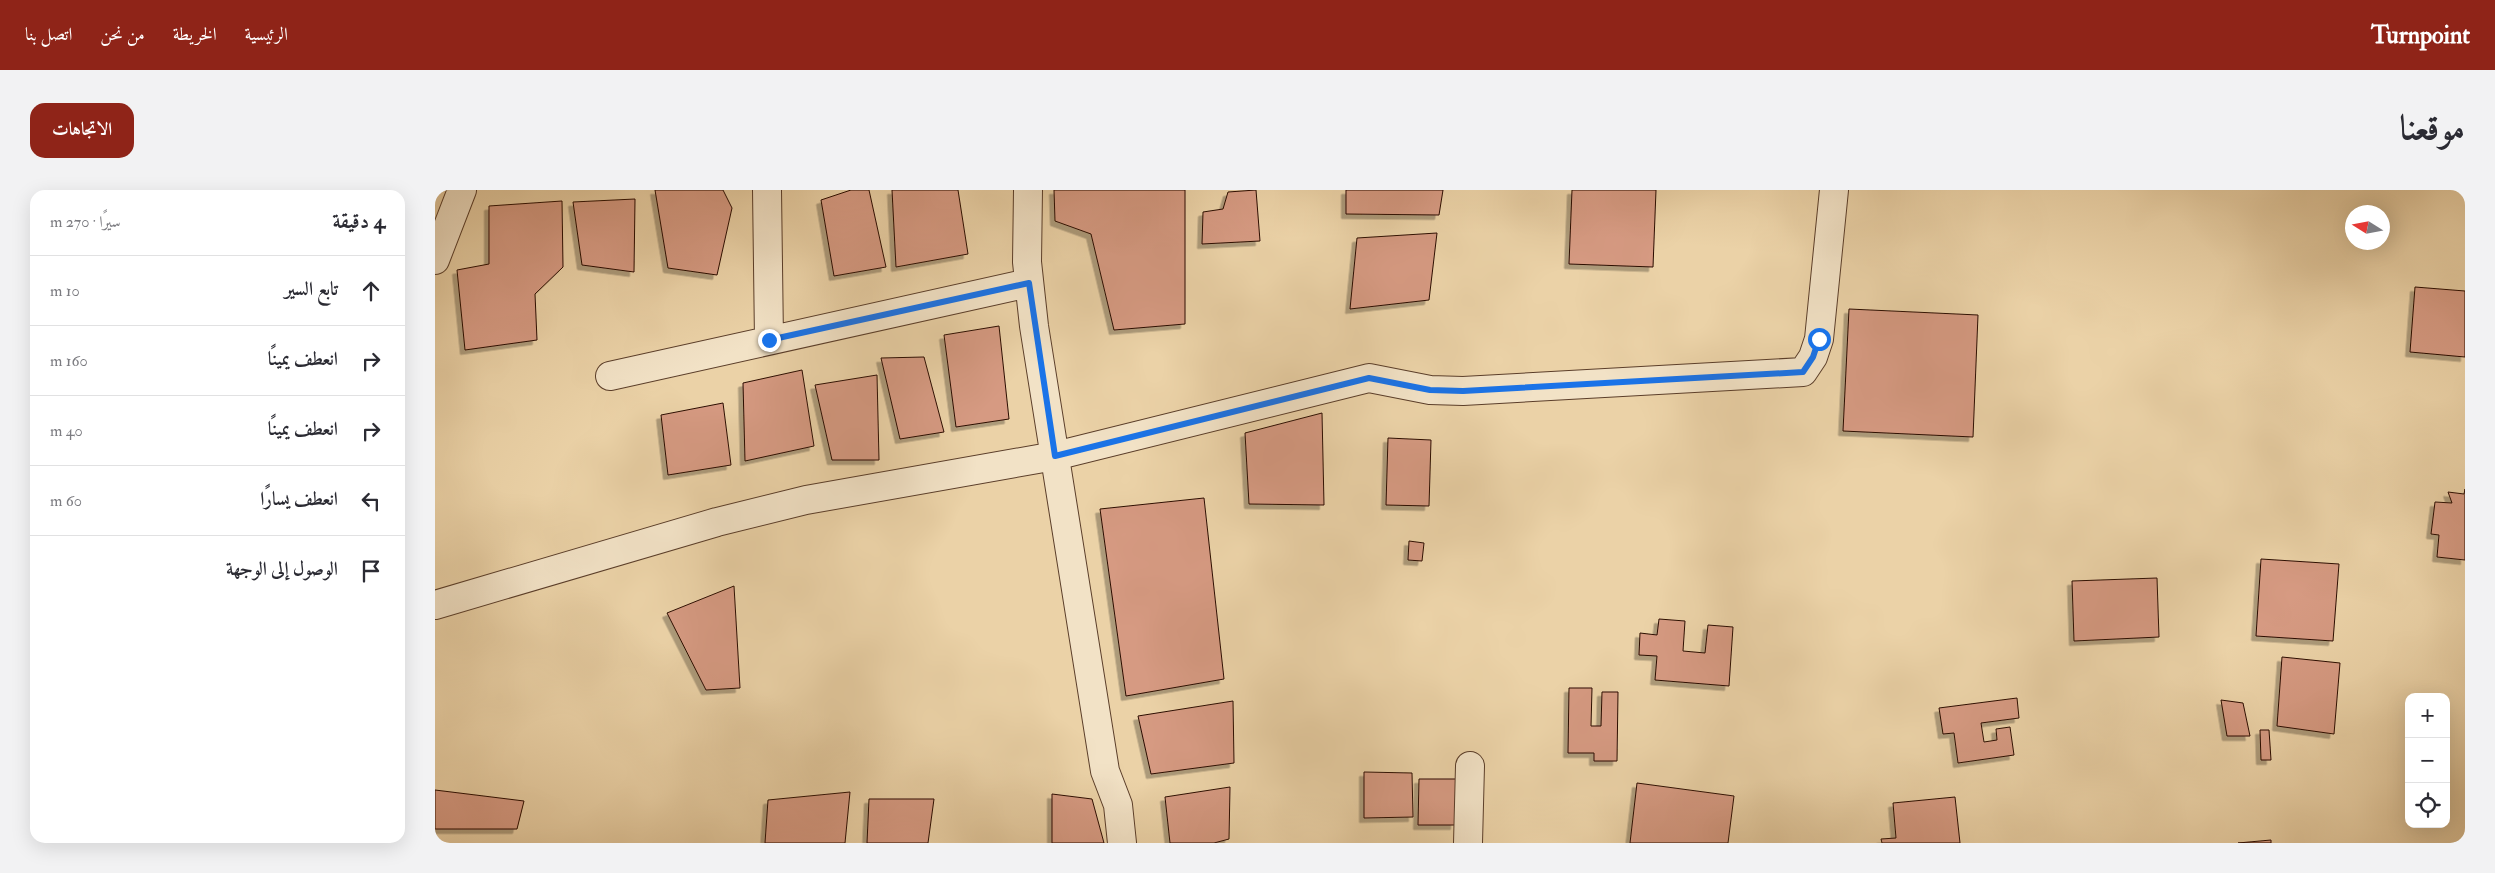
<!DOCTYPE html>
<html lang="ar">
<head>
<meta charset="utf-8">
<style>
	body { margin:0; font-family:"IM FELL Double Pica",Amiri,serif; background:#f2f2f3; color:#2b2b33; direction:rtl }
	.controls { position:absolute; right:15px; bottom:15px; display:grid; overflow:hidden; border-radius:10px; box-shadow:0 5px 20px #0002 }
	.controls button { width:45px; height:45px; display:grid; place-items:center; padding:0; border:0; border-bottom:1px solid #e1e1e2; background:#fff; color:#2b2b33; font:25px sans-serif }
	.compass { position:absolute; left:1910px; top:15px; width:45px; height:45px; border-radius:50%; background:#fff; box-shadow:0 5px 20px #0002; rotate:281deg }
	.stop { position:absolute; width:15px; height:15px; margin:-11px; border:4px solid #1a73e8; border-radius:50%; background:#fff }
	.stop.end { background:#1a73e8; border-color:#fff; box-shadow:0 1px 5px #0008 }
	.list { margin:0; padding:0; list-style:none }
	h2 { display:flex; justify-content:space-between; align-items:center; height:65px; margin:0; padding:0 20px; font-size:21px }
	h2 small { font-size:16px; font-weight:400; color:#7c7c81 }
	.list li { display:grid; grid-template-columns:32px 1fr auto; gap:15px; align-items:center; box-sizing:border-box; height:70px; padding:0 20px; border-top:1px solid #e1e1e2 }
	.list b { display:block; font-size:19px; white-space:nowrap }
	.list em { font-size:16px; font-style:normal; color:#7c7c81 }
	.icon { flex:none; width:28px; height:28px; fill:none; stroke:currentColor; stroke-width:2; stroke-linecap:round; stroke-linejoin:round }
	.map { position:relative; flex:none; width:2030px; height:653px; overflow:hidden; direction:ltr; border-radius:15px }
	header { display:flex; align-items:center; gap:30px; box-sizing:border-box; height:70px; padding:0 25px; background:#8f2418; color:#fff }
	header strong { font-size:24px }
	nav { display:flex; gap:28px; margin-inline-start:auto; font-size:18px }
	.intro { display:flex; align-items:center; justify-content:space-between; box-sizing:border-box; height:120px; padding:0 30px }
	h1 { margin:0; font-size:35px }
	.button { padding:12px 22px; border-radius:15px; background:#8f2418; color:#fff; font-size:18px; font-weight:700 }
	main { display:flex; gap:30px; padding:0 30px }
	aside { flex:1; background:#fff; border-radius:15px; box-shadow:0 5px 20px #0002 }
	.map>svg:first-child { display:block }
</style>
</head>
<body>
<header>
<strong>Turnpoint</strong>
<nav><a>الرئيسية</a><a>الخريطة</a><a>من نحن</a><a>اتصل بنا</a></nav>
</header>
<div class="intro"><h1>موقعنا</h1><a class="button">الاتجاهات</a></div>
<main>
<div class="map">
<svg width="2030" height="653" viewBox="0 0 2030 653">
	<defs>
		<filter id="shadow"><feDropShadow dx="-4.5" dy="4.5" stdDeviation="0" flood-color="#0004"/></filter>
	</defs>
	<rect width="100%" height="100%" fill="#ebd2a7"/>
	<filter id="stains"><feTurbulence type="fractalNoise" baseFrequency=".004" numOctaves="4"/><feColorMatrix values="0 0 0 0 .2 0 0 0 0 .09 0 0 0 0 .02 0 0 0 .5 -.17"/></filter>
	<radialGradient id="worn" r=".72"><stop offset=".6" stop-color="#630" stop-opacity="0"/><stop offset="1" stop-color="#630" stop-opacity=".3"/></radialGradient>
	<path fill="#d69a82" stroke="#2b0d00" filter="url(#shadow)" d="M220,0H288L297,18L282,85L233,78Z
		M416,0H434L451,77L399,86L386,10Z
		M457,0H523L533,64L461,77Z
		M619,0H750V134L679,140L656,44L620,31Z
		M821,0L825,51L767,54L768,22L788,19L793,2Z
		M911,0H1008L1004,25L911,24Z
		M1137,0H1221L1218,77L1134,74Z
		M200,9L199,82L147,75L138,12Z
		M127,11L128,77L100,104L102,150L30,160L22,80L54,74V16Z
		M1002,43L994,110L915,119L922,48Z
		M1980,97L2030,101V167L1975,162Z
		M1414,119L1543,125L1538,247L1408,241Z
		M564,136L574,229L521,237L509,145Z
		M489,167L509,242L465,249L446,168Z
		M367,180L379,256L310,271L308,193Z
		M442,185L444,270H397L380,195Z
		M288,213L296,275L233,285L226,225Z
		M887,223L889,315L814,314L810,243Z
		M953,248L996,250L994,316L951,315Z
		M2030,299V370L2002,367L2004,345L1996,344L2000,312L2017,313L2013,302L2029,304Z
		M769,308L789,489L691,506L665,319Z
		M974,351L989,353L987,371L973,370Z
		M1826,369L1904,374L1898,451L1821,446Z
		M1722,388L1724,447L1639,451L1637,391Z
		M299,396L305,498L271,500L232,423Z
		M1224,429L1250,431L1248,461L1270,463L1273,435L1298,437L1294,496L1220,490L1222,466L1204,465L1205,443L1222,445Z
		M1847,467L1905,473L1899,544L1842,536Z
		M1134,498H1157L1156,536H1166L1167,502H1183L1182,571H1159V563H1133Z
		M1582,508L1584,528L1546,533L1549,552L1562,550L1561,539L1575,537L1579,565L1523,573L1519,543L1508,544L1504,518Z
		M1786,510L1808,513L1815,546H1792Z
		M798,511L799,573L716,584L703,526Z
		M1825,540H1834L1836,570H1826Z
		M929,582L977,583L978,627L929,628Z
		M984,589H1021L1020,635H983Z
		M1202,593L1299,606L1293,653H1195Z
		M795,597L794,649L779,653H735L730,607Z
		M0,600L89,611L82,639H0Z
		M415,602L410,653H330L333,610Z
		M617,604L657,609L669,653H617Z
		M1520,607L1525,653H1447L1446,649L1461,648L1458,613Z
		M434,609H499L493,653H432Z
		M1836,650V653H1803Z"/>
	<g fill="none" stroke-linecap="round" stroke-linejoin="round">
		<defs>
			<path id="minor" d="M332,0L334,150
				M593,0L592,72L599,136L670,581L683,615L687,653
				M0,70L27,0
				M175,186L594,93
				M0,415L282,332L371,310L620,266L934,188L995,200L1028,201L1368,182L1378,167L1384,149L1399,0
				M1033,653L1035,576"/>
		</defs>
		<use href="#minor" stroke="#5b3e2a" stroke-width="30"/>
		<use href="#minor" stroke="#f2e2c6" stroke-width="28"/>
	</g>
	<g fill="none" stroke-linecap="round" stroke-linejoin="round">
		<path stroke="#1a73e8" stroke-width="6" d="M334,150L594,93L620,266L934,188L995,200L1028,201L1368,182L1378,167L1384,149"/>
	</g>
	<rect width="100%" height="100%" filter="url(#stains)"/>
	<rect width="100%" height="100%" fill="url(#worn)"/>
</svg>
<div class="controls">
<button>+</button>
<button>−</button>
<button><svg class="icon" aria-label="locate" viewBox="0 0 24 24"><circle cx="12" cy="12" r="6"/><path d="M12 2v4M12 18v4M2 12h4M18 12h4"/></svg></button>
</div>
<svg class="compass" viewBox="-18 -18 36 36"><path d="M0-13l5 13h-10z" fill="#e53935"/><path d="M0 13l5-13h-10z" fill="#7c7c81"/></svg>
<div class="stop" style="left:1384px;top:149px"></div>
<div class="stop end" style="left:334px;top:150px"></div>
</div>
<aside>
<h2>4 دقيقة<small>سيرًا · 270 m</small></h2>
<ul class="list">
<li><svg class="icon" aria-label="ahead" viewBox="0 0 24 24"><path d="M12 20V5M6 11l6-6 6 6"/></svg><div><b>تابع السير</b></div><em>10 m</em></li>
<li><svg class="icon" aria-label="right" viewBox="0 0 24 24"><path d="M7 20v-9h11M14 6l5 5-5 5"/></svg><div><b>انعطف يمينًا</b></div><em>160 m</em></li>
<li><svg class="icon" aria-label="right" viewBox="0 0 24 24"><path d="M7 20v-9h11M14 6l5 5-5 5"/></svg><div><b>انعطف يمينًا</b></div><em>40 m</em></li>
<li><svg class="icon" aria-label="left" viewBox="0 0 24 24"><path d="M17 20v-9H6M10 6l-5 5 5 5"/></svg><div><b>انعطف يسارًا</b></div><em>60 m</em></li>
<li><svg class="icon" aria-label="arrive" viewBox="0 0 24 24"><path d="M6 21V4h12l-3 4 3 4H6"/></svg><div><b>الوصول إلى الوجهة</b></div></li>
</ul>
</aside>
</main>
</body>
</html>
